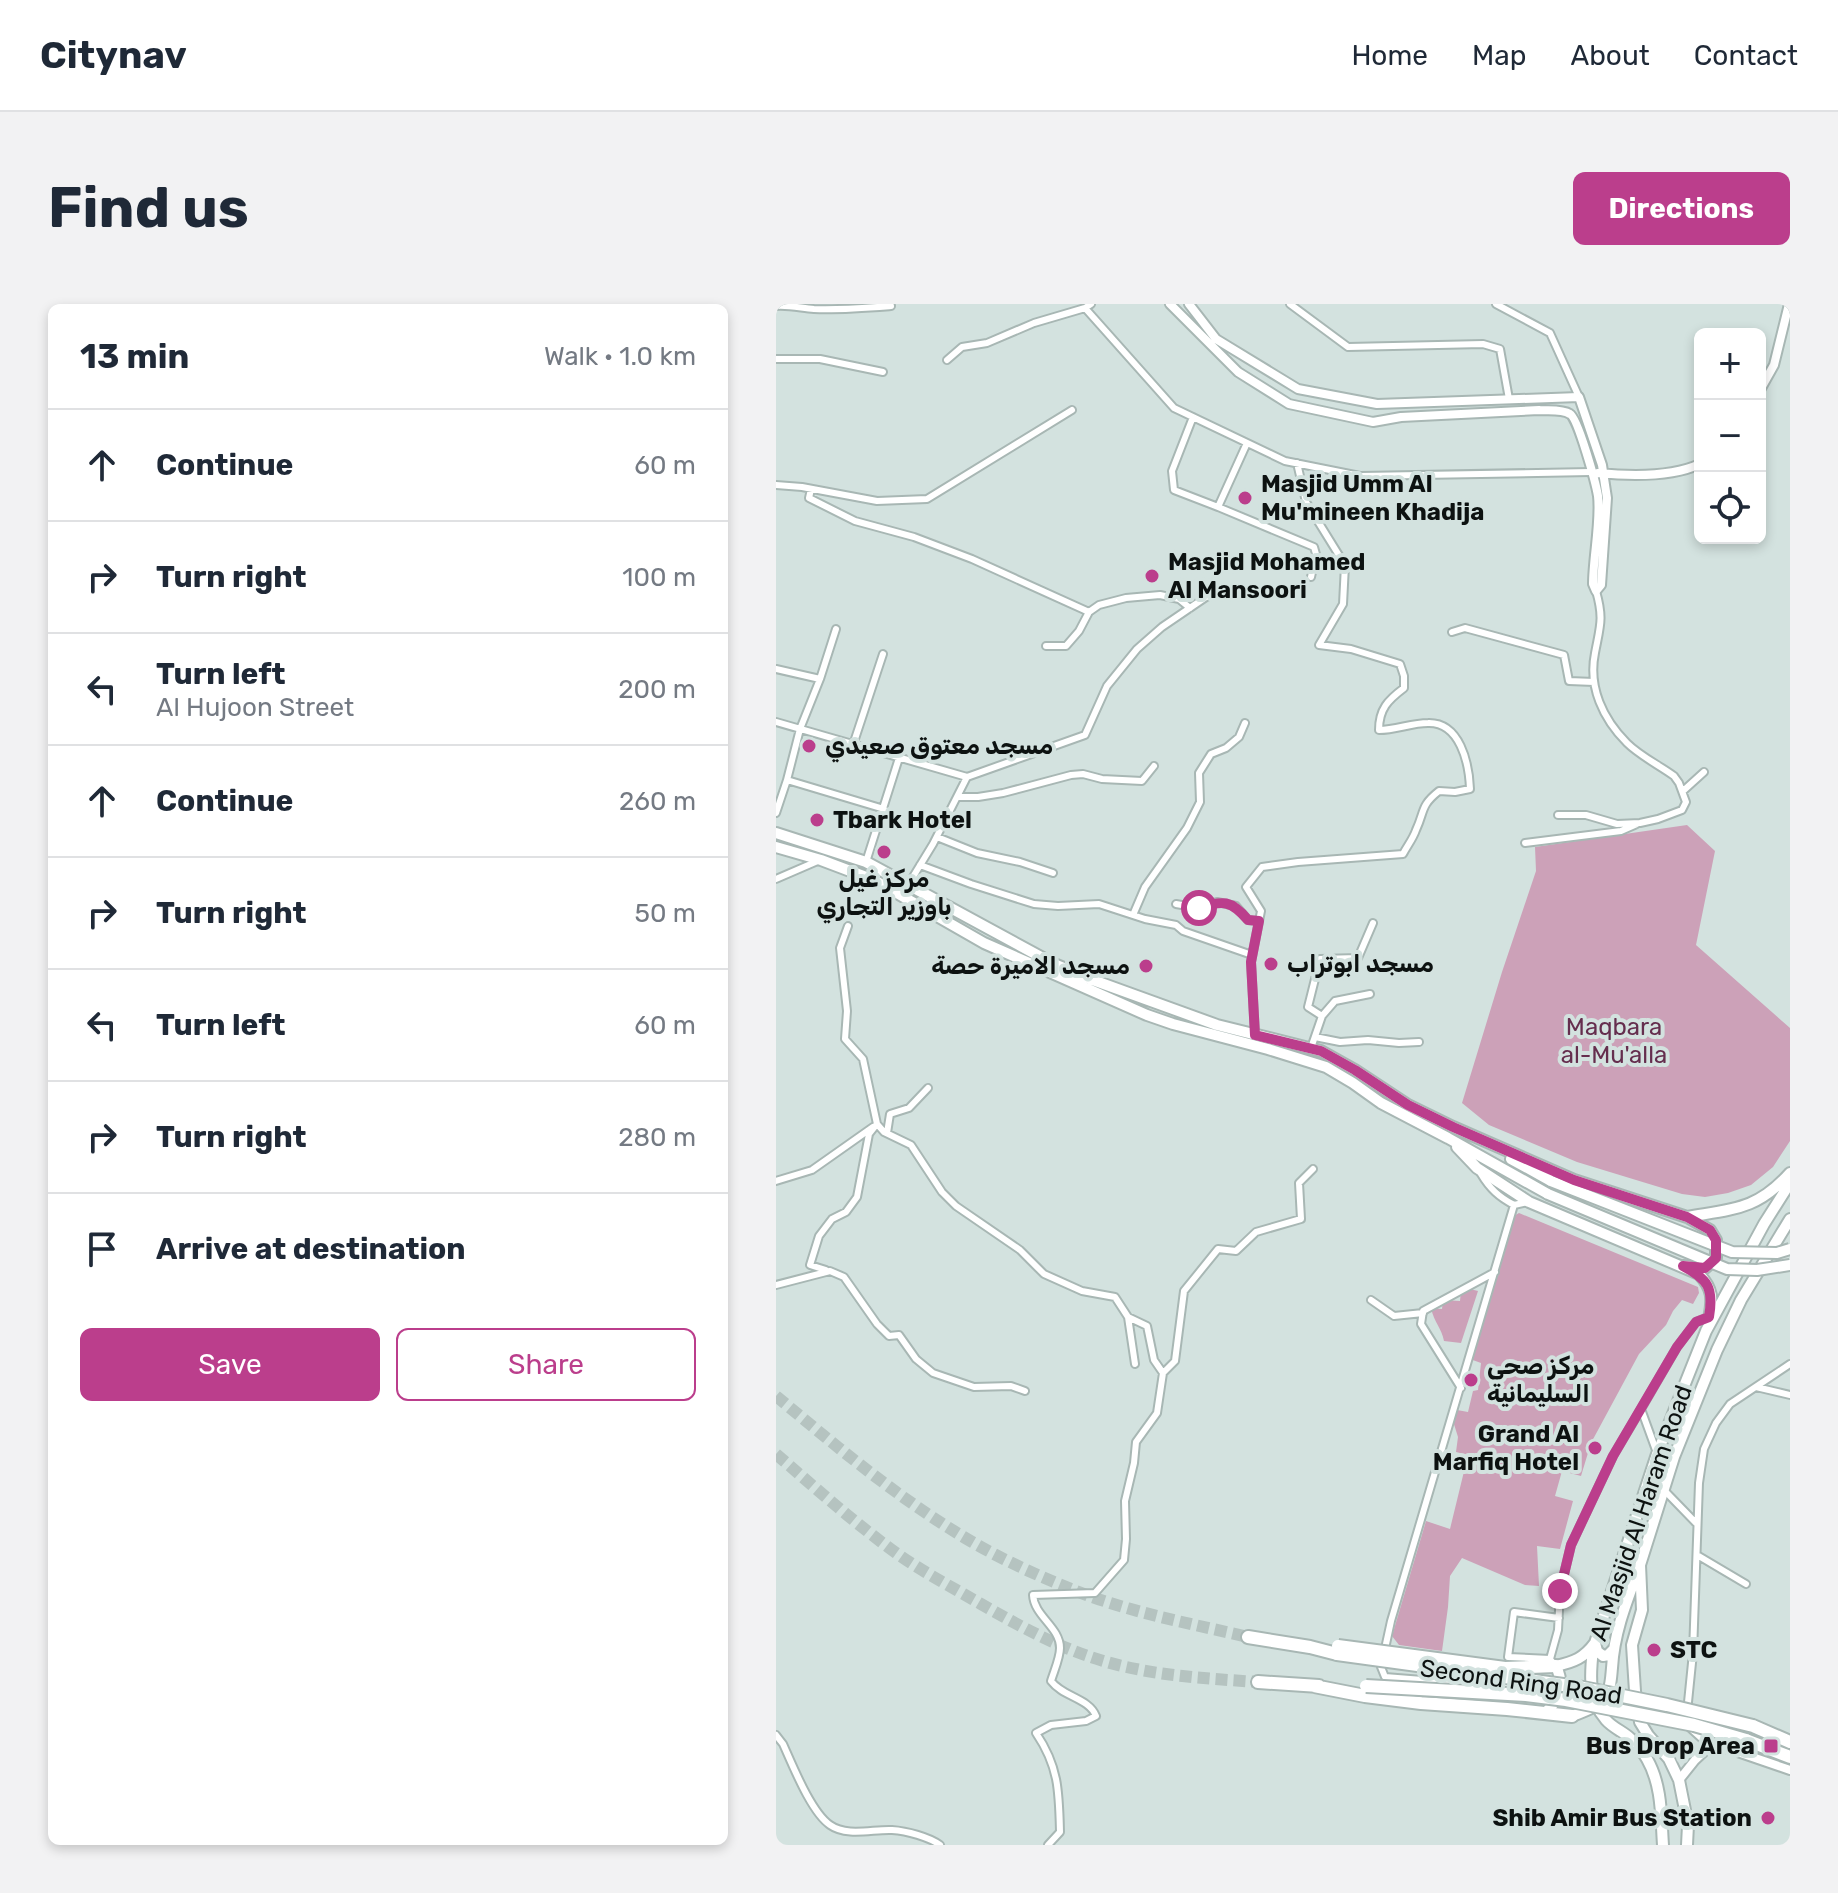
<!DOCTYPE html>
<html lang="en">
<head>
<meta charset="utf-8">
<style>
	body { margin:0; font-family:Rubik,Cairo,sans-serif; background:#f2f2f3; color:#1f2937 }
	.controls { position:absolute; right:24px; top:24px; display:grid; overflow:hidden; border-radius:12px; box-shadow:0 4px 12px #0003 }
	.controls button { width:72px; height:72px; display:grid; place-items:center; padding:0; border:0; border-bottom:2px solid #e0e1e3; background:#fff; color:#1f2937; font:40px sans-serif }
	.stop { position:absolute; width:24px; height:24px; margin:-18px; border:6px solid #bb3e8c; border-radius:50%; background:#fff }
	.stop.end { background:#bb3e8c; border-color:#fff; box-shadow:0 2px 8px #0008 }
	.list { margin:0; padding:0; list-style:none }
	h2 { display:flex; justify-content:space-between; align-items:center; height:104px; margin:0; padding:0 32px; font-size:34px }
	h2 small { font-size:26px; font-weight:400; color:#747a83 }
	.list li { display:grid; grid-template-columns:52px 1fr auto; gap:24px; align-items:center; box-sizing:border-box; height:112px; padding:0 32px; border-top:2px solid #e0e1e3 }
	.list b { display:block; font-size:30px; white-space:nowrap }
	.list p { margin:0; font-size:26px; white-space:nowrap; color:#747a83 }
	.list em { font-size:26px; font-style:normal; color:#747a83 }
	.actions { display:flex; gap:16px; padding:24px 32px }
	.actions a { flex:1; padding:18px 0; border:2px solid #bb3e8c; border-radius:12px; text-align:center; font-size:28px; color:#bb3e8c }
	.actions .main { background:#bb3e8c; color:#fff }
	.icon { flex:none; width:44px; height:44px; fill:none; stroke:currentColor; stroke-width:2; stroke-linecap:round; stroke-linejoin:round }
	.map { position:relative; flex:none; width:1014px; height:1541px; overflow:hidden; border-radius:12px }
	header { display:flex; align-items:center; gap:48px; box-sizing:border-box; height:112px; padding:0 40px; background:#fff; border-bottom:2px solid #e0e1e3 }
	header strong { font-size:38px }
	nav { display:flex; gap:44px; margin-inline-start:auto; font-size:28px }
	.intro { display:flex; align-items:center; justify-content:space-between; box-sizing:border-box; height:192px; padding:0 48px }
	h1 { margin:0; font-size:56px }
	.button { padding:20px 36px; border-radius:12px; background:#bb3e8c; color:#fff; font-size:28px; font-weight:700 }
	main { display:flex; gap:48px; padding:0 48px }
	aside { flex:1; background:#fff; border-radius:12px; box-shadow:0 4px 12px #0003 }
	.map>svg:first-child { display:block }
</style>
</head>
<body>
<header>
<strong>Citynav</strong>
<nav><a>Home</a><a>Map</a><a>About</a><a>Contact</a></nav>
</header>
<div class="intro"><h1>Find us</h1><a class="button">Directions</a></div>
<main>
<aside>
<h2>13 min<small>Walk · 1.0 km</small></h2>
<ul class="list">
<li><svg class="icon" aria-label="ahead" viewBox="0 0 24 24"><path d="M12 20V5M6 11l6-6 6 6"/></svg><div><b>Continue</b></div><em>60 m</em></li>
<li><svg class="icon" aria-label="right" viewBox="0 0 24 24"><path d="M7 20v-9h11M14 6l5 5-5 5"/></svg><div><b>Turn right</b></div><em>100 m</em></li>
<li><svg class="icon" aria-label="left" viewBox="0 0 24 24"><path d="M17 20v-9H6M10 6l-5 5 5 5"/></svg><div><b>Turn left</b><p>Al Hujoon Street</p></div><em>200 m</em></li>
<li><svg class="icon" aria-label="ahead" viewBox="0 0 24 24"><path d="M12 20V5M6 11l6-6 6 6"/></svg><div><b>Continue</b></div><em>260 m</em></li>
<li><svg class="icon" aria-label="right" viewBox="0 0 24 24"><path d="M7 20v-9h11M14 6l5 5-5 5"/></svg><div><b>Turn right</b></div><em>50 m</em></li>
<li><svg class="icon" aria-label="left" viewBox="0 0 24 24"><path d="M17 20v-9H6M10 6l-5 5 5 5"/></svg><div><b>Turn left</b></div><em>60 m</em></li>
<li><svg class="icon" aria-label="right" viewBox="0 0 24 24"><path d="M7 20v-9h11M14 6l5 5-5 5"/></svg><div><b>Turn right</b></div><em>280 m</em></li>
<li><svg class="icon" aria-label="arrive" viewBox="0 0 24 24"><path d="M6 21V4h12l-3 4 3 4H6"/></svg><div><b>Arrive at destination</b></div></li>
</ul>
<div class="actions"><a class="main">Save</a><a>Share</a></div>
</aside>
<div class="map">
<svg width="1014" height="1541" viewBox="0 0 1014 1541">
	<rect width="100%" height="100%" fill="#d3e2df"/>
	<path fill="#cca1b8" d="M911,521L939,547L920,641L1014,724V837L997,863L975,881L952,889L929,893L906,890L801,858L713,821L686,799L726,668L760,567L759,543Z
		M743,909L922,983L923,989L917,1000L906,996L897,1007L890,1021L863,1050L815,1139L805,1172L786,1167L779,1192L797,1197L784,1245L761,1242L763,1282L749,1281L686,1254L674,1272L672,1303L666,1347L623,1341L616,1332L650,1217L674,1225L692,1151L680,1148L682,1133L677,1117L681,1106L692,1108L697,1087L702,1086L705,1059L694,1055L717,971L722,972L736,913Z
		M694,985L702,987L685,1039L668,1037C666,1025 658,1018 655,1004L666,1005L667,996L684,997L685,987L692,988Z"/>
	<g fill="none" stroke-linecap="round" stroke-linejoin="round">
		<path stroke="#b5c3c0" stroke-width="12" stroke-dasharray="12 6" stroke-linecap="butt" d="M0,1092C61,1143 122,1194 191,1235C223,1254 260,1271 295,1285C352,1308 412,1319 472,1333
			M0,1150C37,1182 73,1214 112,1243C141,1265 174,1282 205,1300C256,1329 298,1352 355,1364C397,1373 439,1375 482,1378"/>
		<defs>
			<path id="minor" d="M514,0L572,43L707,40L724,45L733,95
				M720,0L774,29L803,93
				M0,2C13,1 25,4 38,5C64,6 89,4 115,2
				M309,4L398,104L509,157L584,172L815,168
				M0,55H44L107,68
				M171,56L186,43L211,39L258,19L309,4L315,0
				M417,113L396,167L398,186L442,203L471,139
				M0,181L26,183L101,197L151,195L296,106
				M35,185L33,194L79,217L138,233L196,255L313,308
				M442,203L538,243L540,250L535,273
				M676,328L689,324L788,351L793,377L818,378
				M270,342H290L303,327L313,308L323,301L350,294L384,291L403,295L414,304
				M0,365L44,375
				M0,418L191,473L309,431L331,382L361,345L386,323L430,293L456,287
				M77,441L107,350
				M11,476L108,505
				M907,487L928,468
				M182,493H202L227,489L295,471L307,470L326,475L366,477L378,462
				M0,509L11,476L24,425L44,375L60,325
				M782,511H810L841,520L864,519L882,515L906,506L910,498L903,479L898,472C883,461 864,452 851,439C827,415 812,383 819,349C824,322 828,315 820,287
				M161,533L201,549L244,558L277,569
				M749,539L845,527L861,520
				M90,558L123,454
				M144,561L195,580L258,600L282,602L323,600L369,615L400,621L407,627L476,651
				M0,575L44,556
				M132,581L157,540L191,473
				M400,600L423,604L441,598L460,602L472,616L483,617
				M357,611L369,583L411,524L424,498L423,469L435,450L450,444L463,433L469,419
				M72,622L64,644L71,707L69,735L87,755L101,820L108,828L135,841L166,888L180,902L244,946L268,970L306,987L339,993L352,1013L371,1022L378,1056L387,1069L381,1109L360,1138L358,1159L349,1197L350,1235L348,1256L319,1289L257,1291C258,1312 284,1323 284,1344C284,1354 278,1367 275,1377C287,1393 313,1394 320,1412L310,1417L275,1421L260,1429C283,1463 283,1488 284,1528L272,1541
				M546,712L559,697L594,690
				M479,731L475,658L485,607L470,583L486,563L522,558L627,550C631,542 637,535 640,526C649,507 644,502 663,487L679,488L694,485C693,459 684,418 652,419C635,419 620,426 603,426C603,405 612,396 628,384V372L624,360L575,345L543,341L567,300L569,261L530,198L521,159
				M539,733L564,738L592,736L623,739L643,738
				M535,744L546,712L532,703L544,655L582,654L597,619
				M111,829L114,810L133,804L152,784
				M705,870C714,885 723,893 738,901L752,898
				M0,877L36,866L97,823
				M738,901L615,1317L605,1363L609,1373L784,1387
				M50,966L34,961L43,932L56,915L70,908L81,893L93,830L101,820
				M0,981L54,967L68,973L101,1020L113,1032L123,1031L140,1055L157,1069L198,1083L235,1082L249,1087
				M595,996L618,1012L647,1009
				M352,1013L359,1060
				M387,1069L399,1057L408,987L442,945L460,947L480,928L525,915L523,879L537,865
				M980,1083L1014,1091
				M685,1084L645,1020L647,1007L719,968
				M881,1149L865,1105L901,1043L920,1018L933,1013
				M888,1186L921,1220
				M921,1251L970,1280
				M774,1355L732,1353L738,1308L783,1314
				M778,1360L774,1355L782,1326L784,1287L795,1241L837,1152L865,1105
				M911,1408L917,1349L923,1179L928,1145L940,1119L954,1100L1014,1060
				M912,1422L934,1442
				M0,1431L7,1440C17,1462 35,1508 54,1521C71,1533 97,1525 116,1526C131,1527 153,1533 164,1541"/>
			<path id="tertiary" d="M394,0L462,68L513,100L597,118L625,113L763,106C772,107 786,105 794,110C802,114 820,180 822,192C825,217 817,254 817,280L820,287L825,281L831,194L826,161L803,93L601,100L522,85L440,35L413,0
				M984,86L998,61L1013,0
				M822,169C853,172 896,173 924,160
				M903,1476L919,1456L934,1442L950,1444L1014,1466"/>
			<path id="primary" d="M0,529L90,558L276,659L314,675L441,721L545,747L579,766L632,801L677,823L798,876L911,913L934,926L940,936V954L929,964L907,962
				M0,543L45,556L98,576L208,639L371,711L397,720L492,745L550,763L577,779L605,799L672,834L772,890
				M681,843L701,864L753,898L923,970C937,985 937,995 933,1014
				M735,855L775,877
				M911,913C957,905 981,906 1014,869
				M769,1409C785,1394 789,1383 780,1362C798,1358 808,1354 819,1339L821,1347L827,1352L832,1351L837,1346
				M796,1412C807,1408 821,1403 828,1394C835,1385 835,1374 836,1364C838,1329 850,1299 862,1267
				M887,1541C885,1512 886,1481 871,1455C867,1448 861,1440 855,1435C848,1428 837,1424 830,1416C812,1395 814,1371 817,1345L881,1150L930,1027L988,920L1014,879
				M911,1541L912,1521L903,1476L893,1455L872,1431L864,1418L859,1387L856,1341L866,1306L864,1261L898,1153L941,1046L965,996L1014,915"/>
			<path id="motorway" d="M472,1333L534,1343L561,1350
				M729,1364L780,1362
				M482,1378L543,1382
				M538,1382L589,1392L645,1399L731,1405L796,1412
				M977,1422L1014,1438
				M970,1436L1014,1453"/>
		</defs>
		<use href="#minor" stroke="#a8b7b4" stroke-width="10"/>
		<use href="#tertiary" stroke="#a8b7b4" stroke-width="12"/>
		<use href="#primary" stroke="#a8b7b4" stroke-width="14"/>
		<use href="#motorway" stroke="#a8b7b4" stroke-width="16"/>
		<use href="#minor" stroke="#fff" stroke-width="6"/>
		<use href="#tertiary" stroke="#fff" stroke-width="8"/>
		<use href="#primary" stroke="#fff" stroke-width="10"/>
		<use href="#motorway" stroke="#fff" stroke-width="12"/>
		<defs>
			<path id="primary-bridge" d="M775,877L956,948L1001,949L1014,945
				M772,890L951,965L981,966L1014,961"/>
			<path id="motorway-bridge" d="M562,1342L729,1364
				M561,1350L802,1383L891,1401L977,1422
				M590,1382L750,1391L790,1396L918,1421L970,1436"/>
		</defs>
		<use href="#primary-bridge" stroke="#a8b7b4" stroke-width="14" stroke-linecap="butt"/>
		<use href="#motorway-bridge" stroke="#a8b7b4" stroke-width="16" stroke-linecap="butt"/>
		<use href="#primary-bridge" stroke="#fff" stroke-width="10"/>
		<use href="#motorway-bridge" stroke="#fff" stroke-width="12"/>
	</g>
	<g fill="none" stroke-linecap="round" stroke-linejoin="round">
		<path stroke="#bb3e8c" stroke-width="10" d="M423,604C447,596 455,596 472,616L483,617L475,658L479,731L545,747L579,766L632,801L677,823L798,876L911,913L934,926L940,936V954L929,964L907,962C932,975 938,984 933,1013L920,1018L901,1043L837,1152L795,1241L784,1287"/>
	</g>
	<g fill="#bb3e8c" stroke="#d3e2df" stroke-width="3">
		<circle cx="469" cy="194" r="8"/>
		<circle cx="376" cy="272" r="8"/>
		<circle cx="33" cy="442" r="8"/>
		<circle cx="41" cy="516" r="8"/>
		<circle cx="108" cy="548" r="8"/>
		<circle cx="495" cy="660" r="8"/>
		<circle cx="370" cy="662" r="8"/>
		<circle cx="695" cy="1076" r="8"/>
		<circle cx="819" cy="1144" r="8"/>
		<circle cx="878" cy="1346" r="8"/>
		<rect x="987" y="1434" width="16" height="16" rx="4"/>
		<circle cx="992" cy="1514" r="8"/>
	</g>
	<g text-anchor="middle" stroke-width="8" stroke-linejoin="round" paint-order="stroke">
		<g font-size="24" font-weight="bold" fill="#0d1211" stroke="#d3e2df" text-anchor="start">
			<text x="485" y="188">Masjid Umm Al<tspan x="485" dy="28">Mu'mineen Khadija</tspan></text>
			<text x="392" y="266">Masjid Mohamed<tspan x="392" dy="28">Al Mansoori</tspan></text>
			<text x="49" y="450">مسجد معتوق صعيدي</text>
			<text x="57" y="524">Tbark Hotel</text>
			<text x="108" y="583" text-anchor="middle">مركز غيل<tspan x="108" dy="28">باوزير التجاري</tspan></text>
			<text x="511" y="668">مسجد ابوتراب</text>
			<text x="354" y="670" text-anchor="end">مسجد الاميرة حصة</text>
			<text x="711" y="1070">مركز صحي<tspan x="711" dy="28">السليمانية</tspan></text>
			<text x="803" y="1138" text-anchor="end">Grand Al<tspan x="803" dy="28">Marfiq Hotel</tspan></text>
			<text x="894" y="1354">STC</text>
			<text x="979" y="1450" text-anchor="end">Bus Drop Area</text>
			<text x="976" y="1522" text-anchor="end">Shib Amir Bus Station</text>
		</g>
		<g font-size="24" fill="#652e4e" stroke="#d3e2df">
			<text x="838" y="731">Maqbara<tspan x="838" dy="28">al-Mu'alla</tspan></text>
		</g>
		<g font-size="24" fill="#0d1211" stroke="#d3e2df">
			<text transform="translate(865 1209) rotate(-71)" y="8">Al Masjid Al Haram Road</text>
			<text transform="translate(745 1378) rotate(8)" y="8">Second Ring Road</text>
		</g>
	</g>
</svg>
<div class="controls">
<button>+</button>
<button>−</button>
<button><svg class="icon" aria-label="locate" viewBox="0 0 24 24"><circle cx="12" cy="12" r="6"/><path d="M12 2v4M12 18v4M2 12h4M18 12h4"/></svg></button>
</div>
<div class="stop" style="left:423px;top:604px"></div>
<div class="stop end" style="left:784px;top:1287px"></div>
</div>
</main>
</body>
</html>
